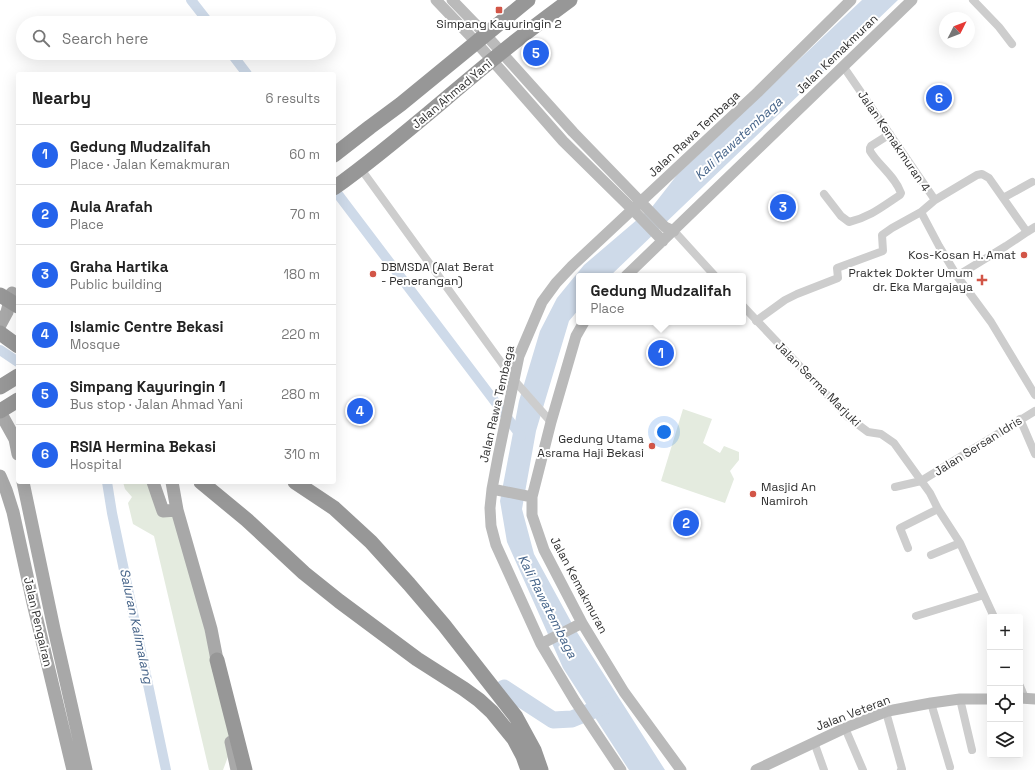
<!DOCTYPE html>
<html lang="en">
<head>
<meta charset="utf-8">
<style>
	body { margin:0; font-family:"Space Grotesk",sans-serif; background:#f2f2f2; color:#222 }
	.controls { position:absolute; right:12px; bottom:12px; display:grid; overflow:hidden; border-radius:4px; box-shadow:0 4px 16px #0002 }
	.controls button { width:36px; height:36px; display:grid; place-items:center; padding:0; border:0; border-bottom:1px solid #e0e0e0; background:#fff; color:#222; font:20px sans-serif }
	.compass { position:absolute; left:939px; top:12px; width:36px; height:36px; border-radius:50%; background:#fff; box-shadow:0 4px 16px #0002; rotate:48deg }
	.you { position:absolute; left:664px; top:432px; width:14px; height:14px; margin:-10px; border:3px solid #fff; border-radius:50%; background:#1a73e8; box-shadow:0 0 0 6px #1a73e833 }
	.badge { display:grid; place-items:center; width:26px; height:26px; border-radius:50%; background:#2563eb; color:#fff; font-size:13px; font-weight:700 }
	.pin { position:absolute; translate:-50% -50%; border:2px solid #fff; box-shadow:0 1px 4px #0006 }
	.popup { position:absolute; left:576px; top:273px; width:170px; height:52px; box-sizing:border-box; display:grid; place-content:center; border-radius:4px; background:#fff; filter:drop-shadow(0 1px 3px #0005); font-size:13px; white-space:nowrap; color:#767676 }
	.popup b { font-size:15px; color:#222 }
	.popup::after { content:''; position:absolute; left:50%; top:100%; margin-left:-8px; border:8px solid transparent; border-top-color:#fff }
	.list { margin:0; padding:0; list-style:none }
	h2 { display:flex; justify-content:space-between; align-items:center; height:52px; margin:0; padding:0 16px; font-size:17px }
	h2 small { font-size:13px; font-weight:400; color:#767676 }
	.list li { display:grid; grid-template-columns:26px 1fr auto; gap:12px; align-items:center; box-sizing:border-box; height:60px; padding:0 16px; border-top:1px solid #e0e0e0 }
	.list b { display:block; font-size:15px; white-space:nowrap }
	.list p { margin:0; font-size:13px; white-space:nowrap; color:#767676 }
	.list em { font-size:13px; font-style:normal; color:#767676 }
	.icon { flex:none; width:22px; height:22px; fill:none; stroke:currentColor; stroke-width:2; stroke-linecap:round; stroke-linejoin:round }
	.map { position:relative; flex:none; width:1035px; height:770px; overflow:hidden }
	.search { position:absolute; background:#fff; box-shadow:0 4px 16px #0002; left:16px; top:16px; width:320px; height:44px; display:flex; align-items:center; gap:10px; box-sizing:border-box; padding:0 14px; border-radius:22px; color:#767676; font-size:15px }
	.panel { position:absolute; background:#fff; box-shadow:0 4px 16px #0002; left:16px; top:72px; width:320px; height:412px; border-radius:4px }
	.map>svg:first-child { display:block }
</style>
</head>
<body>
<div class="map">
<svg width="1035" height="770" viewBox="0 0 1035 770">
	<rect width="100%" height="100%" fill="#fff"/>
	<path fill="#e4ebdf" d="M683,409L712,419L703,443L720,453L724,446L739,452V460L730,471L734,479L725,503L661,481Z
		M123,482H153L163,511L177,510L232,746L223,770H209L154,536L133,524L128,503L132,497L125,489Z"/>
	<path fill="#cedae9" d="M862,0H898L610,276H579V309L569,321L536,431L522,509L534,554L575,629L665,770H629L563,668L507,542L500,501L519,401L540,331L557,298L584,265L652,207L677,175Z"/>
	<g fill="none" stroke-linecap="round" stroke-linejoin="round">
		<path stroke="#cedae9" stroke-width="10" d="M191,0L209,23
			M231,53L247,74
			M334,189L521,436
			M0,350L18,362
			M107,482L112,513L166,770"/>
		<path stroke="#cedae9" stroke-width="17" d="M504,688L553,720L572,719L606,705"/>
		<path stroke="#cdcdcd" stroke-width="8" d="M973,0L999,27L1012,44
			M843,66L935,200L977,175L982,174L989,178L1027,232L1006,246L957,276
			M361,169L514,380L551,422
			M824,194L841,216L849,222C870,217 882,207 900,195L901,193C895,176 878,165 870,151V148L871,146L890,134
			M1003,198L1032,182
			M921,212L939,246L957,276L991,322L1035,395
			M674,231L715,276
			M1027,232L1035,227
			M743,306L848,417L868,432L881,434L894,443L930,493L938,509L960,543L994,617
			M756,321L785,300L797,294L838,278L837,268L883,251L882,235L892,228L921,212L935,200
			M1020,419L1035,454
			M895,487L921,481L1035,411
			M908,548L900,528L938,509
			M931,555L960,543
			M916,616L984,595
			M1020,686L1025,698
			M960,699L972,750
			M931,703L950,767
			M886,712L902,769L901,770
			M845,728L863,770
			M814,742L824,770"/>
		<path stroke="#bababa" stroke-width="11" d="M436,0L476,42L563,141L632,209L663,241
			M452,0L485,34L573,132L665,227L674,231
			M626,276L912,0
			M584,322L576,336L551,422L532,497V515L544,550L582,623L624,692L681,770
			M492,489L532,497
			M541,644L582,623
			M1020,698L1035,699
			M621,770L575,701L541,644L496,545L491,526L490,508L492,489L498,457L519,356L542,302L556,283L572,266L758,92L851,0
			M756,770L845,728L888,711L931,703L960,699H990"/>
		<path stroke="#a8a8a8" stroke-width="13" d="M0,325L7,312L12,293
			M0,412L15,439L18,454
			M0,476L6,490L13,512L33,603L73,770
			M23,482L54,629L86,770
			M153,482L163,511L177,510L211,629L219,670
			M172,482L177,510
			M231,742L237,770"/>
		<path stroke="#979797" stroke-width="15" d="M334,155L370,127L401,104L528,0
			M334,188C393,146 446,97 502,52C524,34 547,17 570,0
			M0,333L18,346
			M0,387L18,376
			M0,411L18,400
			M201,482L247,520L304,573L339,601L417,659L464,689L479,700L492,712L514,739L523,756L528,770
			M295,482L334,508L371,542L409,584L444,625L494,689L516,717L534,750L541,770
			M217,660L245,770"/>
		<path stroke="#979797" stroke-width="15" d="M0,295L18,306"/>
	</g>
	<g fill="#d25547" stroke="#fff" stroke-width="1.5">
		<rect x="495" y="6" width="8" height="8" rx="2"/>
		<circle cx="1024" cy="255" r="4"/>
		<circle cx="373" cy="274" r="4"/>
		<path d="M980 274h4v4h4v4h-4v4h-4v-4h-4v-4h4z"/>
		<circle cx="652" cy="446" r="4"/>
		<circle cx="753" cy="494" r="4"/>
	</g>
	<g text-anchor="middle" stroke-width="4" stroke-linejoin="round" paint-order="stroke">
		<g font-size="12" fill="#303030" stroke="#fff" text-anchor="end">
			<text x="499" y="28" text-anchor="middle">Simpang Kayuringin 2</text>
			<text x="1016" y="259">Kos-Kosan H. Amat</text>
			<text x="381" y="271" text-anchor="start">DBMSDA (Alat Berat<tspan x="381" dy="14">- Penerangan)</tspan></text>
			<text x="973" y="277">Praktek Dokter Umum<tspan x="973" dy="14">dr. Eka Margajaya</tspan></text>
			<text x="644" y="443">Gedung Utama<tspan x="644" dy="14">Asrama Haji Bekasi</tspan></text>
			<text x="761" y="491" text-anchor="start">Masjid An<tspan x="761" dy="14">Namiroh</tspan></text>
		</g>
		<g font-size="12" fill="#303030" stroke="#fff">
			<text transform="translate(837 54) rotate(-44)" y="4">Jalan Kemakmuran</text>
			<text transform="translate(452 94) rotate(-40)" y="4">Jalan Ahmad Yani</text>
			<text transform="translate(694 134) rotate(-43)" y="4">Jalan Rawa Tembaga</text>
			<text transform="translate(894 141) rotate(56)" y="4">Jalan Kemakmuran 4</text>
			<text transform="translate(818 384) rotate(45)" y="4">Jalan Serma Marjuki</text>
			<text transform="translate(497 404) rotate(-77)" y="4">Jalan Rawa Tembaga</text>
			<text transform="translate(978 446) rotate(-32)" y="4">Jalan Sersan Idris</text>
			<text transform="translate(579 585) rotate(62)" y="4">Jalan Kemakmuran</text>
			<text transform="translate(38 622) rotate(77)" y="4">Jalan Pengairan</text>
			<text transform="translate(853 713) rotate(-21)" y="4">Jalan Veteran</text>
		</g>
		<g font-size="13" font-style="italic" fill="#466489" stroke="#fff">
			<text transform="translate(738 138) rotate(-43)" y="5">Kali Rawatembaga</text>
			<text transform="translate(548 606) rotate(63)" y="5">Kali Rawatembaga</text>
			<text transform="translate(137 626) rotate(78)" y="5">Saluran Kalimalang</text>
		</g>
	</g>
</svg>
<div class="controls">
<button>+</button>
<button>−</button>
<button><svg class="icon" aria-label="locate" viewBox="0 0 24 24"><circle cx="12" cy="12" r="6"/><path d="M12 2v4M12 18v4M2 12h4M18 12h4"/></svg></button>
<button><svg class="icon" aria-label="layers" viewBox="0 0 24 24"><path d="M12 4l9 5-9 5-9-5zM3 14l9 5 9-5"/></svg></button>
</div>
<svg class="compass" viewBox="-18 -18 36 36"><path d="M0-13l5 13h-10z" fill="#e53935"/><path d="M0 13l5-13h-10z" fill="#767676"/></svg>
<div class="you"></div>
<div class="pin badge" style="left:661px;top:353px">1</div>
<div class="popup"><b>Gedung Mudzalifah</b>Place</div>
<div class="pin badge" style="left:686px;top:523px">2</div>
<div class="pin badge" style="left:783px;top:207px">3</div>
<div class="pin badge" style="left:360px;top:411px">4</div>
<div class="pin badge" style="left:536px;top:53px">5</div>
<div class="pin badge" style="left:939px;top:98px">6</div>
<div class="search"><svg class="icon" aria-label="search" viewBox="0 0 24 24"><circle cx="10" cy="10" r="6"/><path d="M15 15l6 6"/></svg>Search here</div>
<section class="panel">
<h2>Nearby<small>6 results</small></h2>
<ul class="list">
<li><span class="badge">1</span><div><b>Gedung Mudzalifah</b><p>Place · Jalan Kemakmuran</p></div><em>60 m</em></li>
<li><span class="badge">2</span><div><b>Aula Arafah</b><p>Place</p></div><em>70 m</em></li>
<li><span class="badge">3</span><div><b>Graha Hartika</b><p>Public building</p></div><em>180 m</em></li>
<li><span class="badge">4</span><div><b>Islamic Centre Bekasi</b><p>Mosque</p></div><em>220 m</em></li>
<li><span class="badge">5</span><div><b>Simpang Kayuringin 1</b><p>Bus stop · Jalan Ahmad Yani</p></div><em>280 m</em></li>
<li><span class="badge">6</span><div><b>RSIA Hermina Bekasi</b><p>Hospital</p></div><em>310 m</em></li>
</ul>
</section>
</div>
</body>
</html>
